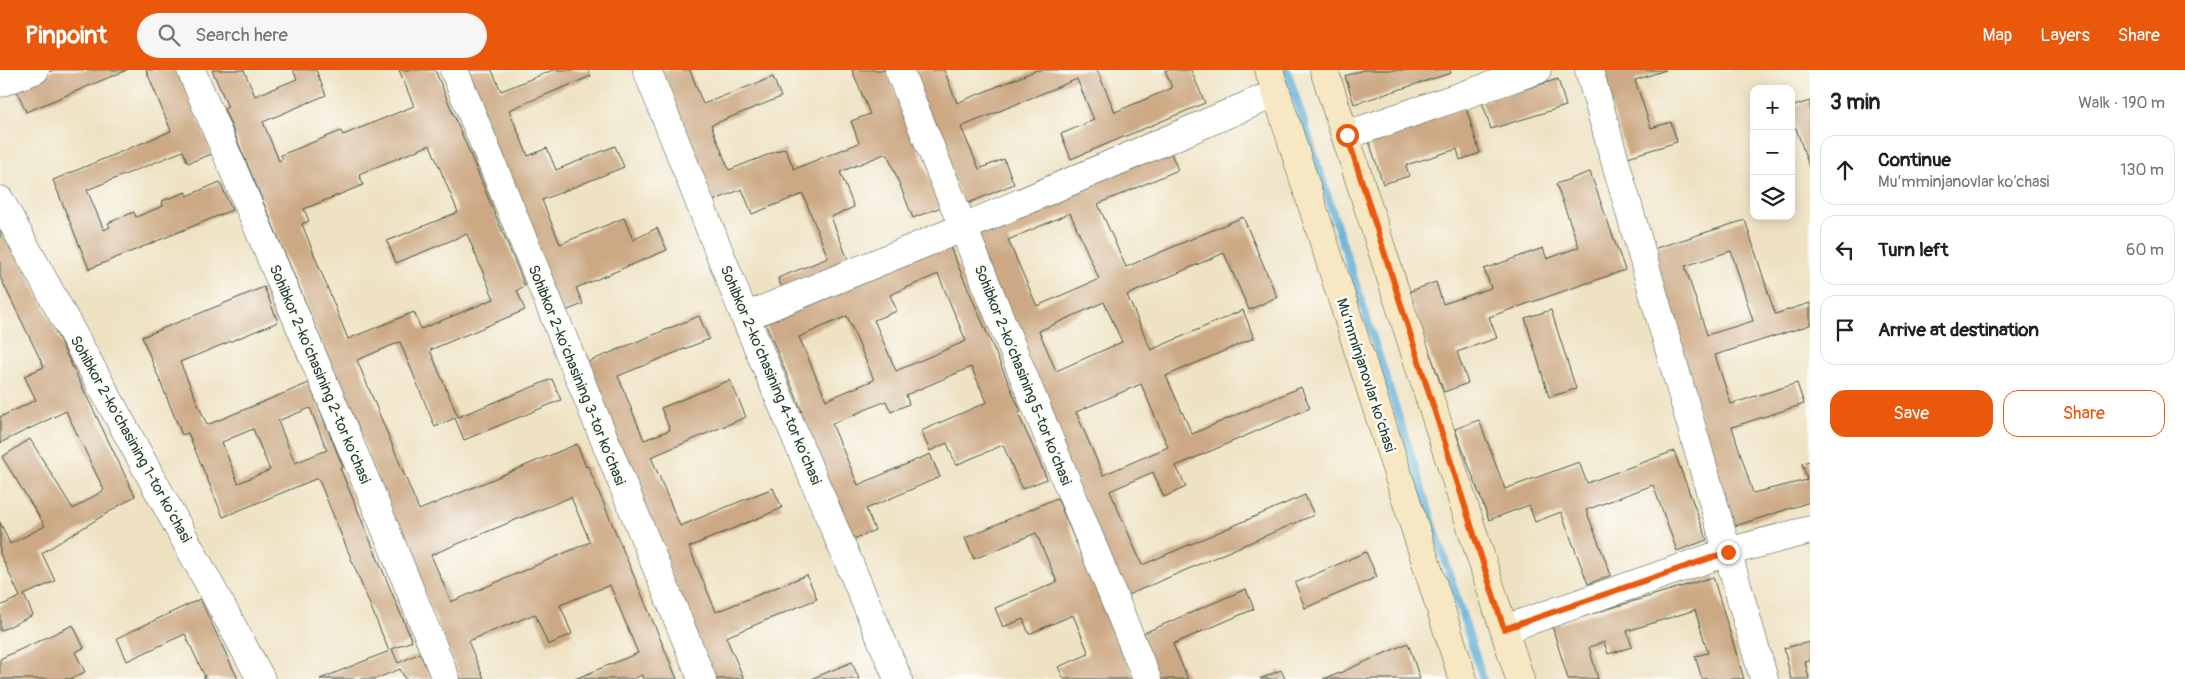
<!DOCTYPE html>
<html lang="en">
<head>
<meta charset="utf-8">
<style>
	body { margin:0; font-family:Pangolin,sans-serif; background:#f6f6f6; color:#202124 }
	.controls { position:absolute; right:15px; top:15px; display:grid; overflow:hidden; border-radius:10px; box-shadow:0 2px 12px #0003 }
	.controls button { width:45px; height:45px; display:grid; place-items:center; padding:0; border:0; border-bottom:1px solid #e0e0e0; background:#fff; color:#202124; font:25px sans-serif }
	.stop { position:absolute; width:15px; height:15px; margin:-11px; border:4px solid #ea580c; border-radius:50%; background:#fff }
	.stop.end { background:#ea580c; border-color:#fff; box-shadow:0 1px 5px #0008 }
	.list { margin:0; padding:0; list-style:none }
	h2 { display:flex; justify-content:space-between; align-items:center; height:65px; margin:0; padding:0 20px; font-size:21px }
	h2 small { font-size:16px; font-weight:400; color:#757577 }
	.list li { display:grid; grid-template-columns:32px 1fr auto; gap:15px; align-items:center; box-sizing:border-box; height:70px; margin:0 10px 10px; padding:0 10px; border:1px solid #e0e0e0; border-radius:15px }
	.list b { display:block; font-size:19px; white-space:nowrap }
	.list p { margin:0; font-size:16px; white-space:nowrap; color:#757577 }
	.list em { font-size:16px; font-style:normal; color:#757577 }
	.actions { display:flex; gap:10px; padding:15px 20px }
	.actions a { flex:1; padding:11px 0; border:1px solid #ea580c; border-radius:15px; text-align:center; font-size:18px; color:#ea580c }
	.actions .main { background:#ea580c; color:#fff }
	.icon { flex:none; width:28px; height:28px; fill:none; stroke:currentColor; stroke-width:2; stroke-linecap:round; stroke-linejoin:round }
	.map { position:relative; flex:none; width:1810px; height:609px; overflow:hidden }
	header { display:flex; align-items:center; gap:30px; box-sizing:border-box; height:70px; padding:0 25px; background:#ea580c; color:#fff }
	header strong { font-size:24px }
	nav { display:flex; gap:28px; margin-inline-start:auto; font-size:18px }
	.search { width:350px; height:45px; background:#f6f6f6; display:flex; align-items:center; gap:12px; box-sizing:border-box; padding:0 18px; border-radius:28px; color:#757577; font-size:19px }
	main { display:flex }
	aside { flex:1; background:#fff }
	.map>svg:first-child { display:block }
</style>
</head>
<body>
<header>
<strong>Pinpoint</strong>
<div class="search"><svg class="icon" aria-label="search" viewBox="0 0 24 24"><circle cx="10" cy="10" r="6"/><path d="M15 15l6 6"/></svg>Search here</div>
<nav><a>Map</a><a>Layers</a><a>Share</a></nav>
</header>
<main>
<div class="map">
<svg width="1810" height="609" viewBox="0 0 1810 609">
	<rect width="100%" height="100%" fill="#fdfcf7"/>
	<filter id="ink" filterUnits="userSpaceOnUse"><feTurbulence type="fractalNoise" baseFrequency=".02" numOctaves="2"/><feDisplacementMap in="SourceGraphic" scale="10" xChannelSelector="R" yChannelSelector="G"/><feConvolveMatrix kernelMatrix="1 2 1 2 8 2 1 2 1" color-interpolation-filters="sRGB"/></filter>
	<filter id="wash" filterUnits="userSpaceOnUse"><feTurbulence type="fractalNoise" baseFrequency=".0096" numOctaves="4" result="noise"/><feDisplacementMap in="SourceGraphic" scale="20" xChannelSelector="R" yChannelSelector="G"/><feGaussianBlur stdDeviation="1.12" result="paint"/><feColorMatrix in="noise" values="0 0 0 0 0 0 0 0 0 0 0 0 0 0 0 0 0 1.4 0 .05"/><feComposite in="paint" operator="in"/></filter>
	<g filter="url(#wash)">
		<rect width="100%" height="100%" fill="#efe2c3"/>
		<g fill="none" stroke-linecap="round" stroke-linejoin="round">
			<path stroke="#5baed7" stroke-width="8" d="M1287,0L1483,609"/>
		</g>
		<g id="blocks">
			<path fill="#cca984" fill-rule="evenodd" d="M54,0H127L26,42L15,16Z
				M146,0H177L212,84L188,93L183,81L87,120L104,160L110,157L108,153L134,142L136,147L163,136L162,131L186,122L187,126L220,112L232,140L89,199L53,110L171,61Z
				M212,0H244L255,26L297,9L293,0H316L326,25L263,52L279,91L283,89L281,85L341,61L343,65L414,36L399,0H435L525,216L517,220L525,240L430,280L458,347L552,309L561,330L464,370L455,348L435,357L400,272L357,290L419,440L577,374L586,397L588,396L677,609H643L642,605L633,609H575L638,583L610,515L560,535L572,564L548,575L535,544L468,571L484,609H461L367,384H369L224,39L228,37ZM430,75L458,142L387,171L396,193L467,164L494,229L421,259L414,242L348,269L302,154L309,151L304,139L363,115L359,104ZM571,427L590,472L451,532L431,485Z
				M461,0H492L501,21L553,0H588L591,6L509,40L528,86L547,78L556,100L615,76L624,97L542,130L560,174L624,148L633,170L657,158L667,180L576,218L583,234L558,244Z
				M661,0H690L703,34L773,7L781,27L711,55L729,100L785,78L794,99L859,73L851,51L870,44L852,0H886L941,137L913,148L887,83L840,102L854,137L831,147L851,197L784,223L778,208L828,188L803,124L752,144L742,119L713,131Z
				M908,0H944L957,33L1037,0H1097L1115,42L1172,18L1165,0H1191L1205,33L1071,89L1061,64L1094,50L1077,9L961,57L979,99L1004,89L1014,114L964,135Z
				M1363,0H1450L1451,3L1354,34L1345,6Z
				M1600,0H1666L1635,10L1651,58L1671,52L1677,72L1628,87Z
				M1558,9L1566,36L1491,59L1482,32Z
				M1810,31V100L1796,58L1791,60V37Z
				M1466,38L1480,83L1460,90L1457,79L1406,95L1409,106L1383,114L1368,68Z
				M1167,73L1178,100L1098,134L1126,197L1243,147L1277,227L1249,240L1224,183L1127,225L1151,280L1243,240L1254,268L1166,306L1192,364L1301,317L1310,338L1176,396L1186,417L1164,427L1153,402L1110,421L1142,495L1305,425L1314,445L1123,527L969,159ZM1070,143L1099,209L1037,236L1008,170ZM1104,232L1122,272L1056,301L1039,261ZM1141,314L1168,377L1103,405L1076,342Z
				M1590,102L1625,200L1489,247L1497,268L1457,282L1468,313L1444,322L1408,222L1436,212L1443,234L1491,218L1484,199L1543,178L1547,189L1579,177L1556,114Z
				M1745,150L1775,244L1810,233V255L1715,285L1731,334L1797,313L1804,334L1732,357L1753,423L1807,410L1802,393L1810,391V432L1735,456L1647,181ZM1731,181L1753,251L1707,265L1685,196Z
				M0,151H2L135,426L42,483L55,511L24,525L33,545L0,561V536L20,527L0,483V452L10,474L45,456L2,387L30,369L73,439L104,420L66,341L0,373V347L36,330L24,306L44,297L0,207Z
				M947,170L1021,342L1018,343L1047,409L1022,419L1003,375L956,395L947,373L930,381L921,361L987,332L971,297L906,325L909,334L891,342L886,331L832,354L858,415L930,384L940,407L866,439L875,460L849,471L798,343L802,341L763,248ZM938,204L966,271L896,301L874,250L897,241L890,225ZM847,246L874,310L826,330L799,267Z
				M264,217L278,252L180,292L207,355L309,313L343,397L340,398L412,571L392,579L398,593L420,583L431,609H405L400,599L375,609H320L389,581L318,408L223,447L188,363L182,365L142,267ZM310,338L327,380L295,393L278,351ZM253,359L270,400L238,413L222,372Z
				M1551,240L1576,319L1549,327L1525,248Z
				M699,246L709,269L618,306L644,370L670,360L661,338L730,310L746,347L651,387L680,456L773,418L782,438L689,477L716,542L807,505L817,529L726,567L744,609H715L583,294Z
				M1479,350L1505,419L1579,392L1587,413L1674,381L1707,470L1677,481L1653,415L1586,440L1611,505L1588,514L1561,442L1535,452L1529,435L1489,450L1455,359Z
				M1057,428L1135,609H1064L1058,597L1089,584L1073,545L1029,564L1023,549L1003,557L995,538L1057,512L1036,463L974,489L965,468Z
				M1366,482L1377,507L1305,538L1295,513Z
				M1713,507L1744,609H1702L1695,586L1708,583L1695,540L1627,561L1632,577L1608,584L1604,572L1589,577L1598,609H1568L1552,556Z
				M1246,519L1254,539L1173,574L1188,609H1159L1139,565Z
				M200,529L238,609H202L205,607L185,564L127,591L117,568Z
				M73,555L84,578L75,582L85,602L70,609H0V589Z
				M1810,572V591L1805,592L1809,609H1791L1784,578Z
				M1408,573L1420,609H1323L1335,605Z
				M852,592L859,609H811Z
				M1281,600L1285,609H1260Z"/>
		</g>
	</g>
	<g filter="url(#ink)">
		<use href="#blocks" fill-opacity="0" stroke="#3e5649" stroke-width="1"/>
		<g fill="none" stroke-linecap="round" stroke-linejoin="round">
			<defs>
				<path id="minor" d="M191,0L370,421L446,609
					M454,0L702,609
					M647,0L745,247L898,609
					M899,0L1147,609
					M1589,0L1764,609
					M0,13L35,0
					M1347,65L1537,0
					M0,130L261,609
					M745,247L962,158L1276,23
					M1505,559L1727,482L1810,460"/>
				<path id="secondary" d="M1269,0L1463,609
					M1324,0L1520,609"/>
			</defs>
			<use href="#minor" stroke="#3e5649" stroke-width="29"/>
			<use href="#secondary" stroke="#3e5649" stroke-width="29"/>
			<use href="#minor" stroke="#fff" stroke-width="28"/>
			<use href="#secondary" stroke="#f7e8c3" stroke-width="28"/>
		</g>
	</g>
	<g fill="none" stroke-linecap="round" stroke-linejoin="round" filter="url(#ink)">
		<path stroke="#ea580c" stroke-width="6" d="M1347,65L1504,559L1728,482"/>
	</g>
	<g text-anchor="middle" stroke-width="5" stroke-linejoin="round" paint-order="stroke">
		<g font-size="15" fill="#1f3d34" stroke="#fdfcf7">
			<text transform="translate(320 304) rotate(67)" y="5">Sohibkor 2-ko‘chasining 2-tor ko‘chasi</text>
			<text transform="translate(577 305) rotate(68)" y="5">Sohibkor 2-ko‘chasining 3-tor ko‘chasi</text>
			<text transform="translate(771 305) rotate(67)" y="5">Sohibkor 2-ko‘chasining 4-tor ko‘chasi</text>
			<text transform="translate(1023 305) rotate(68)" y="5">Sohibkor 2-ko‘chasining 5-tor ko‘chasi</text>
			<text transform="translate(1366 305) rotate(72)" y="5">Mu’mminjanovlar ko‘chasi</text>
			<text transform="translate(131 369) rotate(61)" y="5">Sohibkor 2-ko‘chasining 1-tor ko‘chasi</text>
		</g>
	</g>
</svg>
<div class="controls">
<button>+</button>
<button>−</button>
<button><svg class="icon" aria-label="layers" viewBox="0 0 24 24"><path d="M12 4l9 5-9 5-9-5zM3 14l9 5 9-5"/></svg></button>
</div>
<div class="stop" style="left:1347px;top:65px"></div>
<div class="stop end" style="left:1728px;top:482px"></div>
</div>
<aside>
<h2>3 min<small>Walk · 190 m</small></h2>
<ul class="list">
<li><svg class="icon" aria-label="ahead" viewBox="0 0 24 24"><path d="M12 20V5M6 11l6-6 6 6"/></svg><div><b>Continue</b><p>Mu’mminjanovlar ko‘chasi</p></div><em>130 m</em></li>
<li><svg class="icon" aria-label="left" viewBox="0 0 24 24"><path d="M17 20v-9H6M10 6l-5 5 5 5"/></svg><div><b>Turn left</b></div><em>60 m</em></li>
<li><svg class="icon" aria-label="arrive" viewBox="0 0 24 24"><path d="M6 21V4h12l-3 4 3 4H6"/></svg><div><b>Arrive at destination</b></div></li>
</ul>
<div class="actions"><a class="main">Save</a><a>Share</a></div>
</aside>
</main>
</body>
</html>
